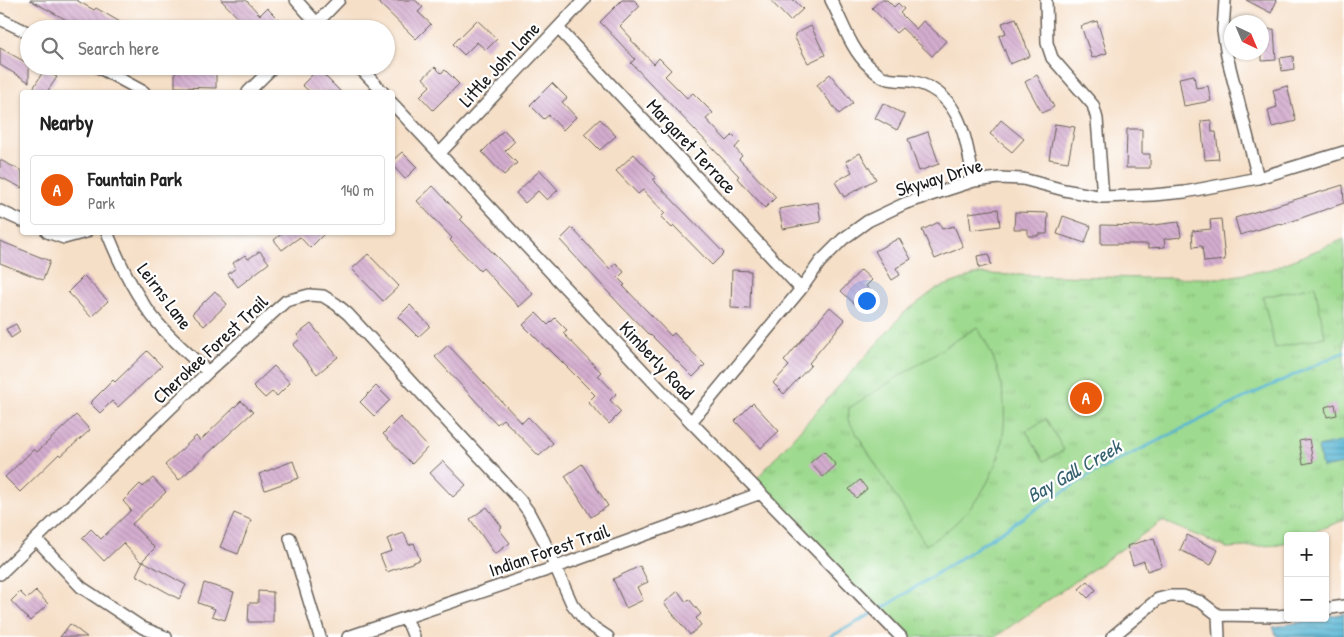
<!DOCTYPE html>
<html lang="en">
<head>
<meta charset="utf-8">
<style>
	body { margin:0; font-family:"Patrick Hand",sans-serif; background:#f6f6f6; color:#222 }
	.controls { position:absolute; right:15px; bottom:15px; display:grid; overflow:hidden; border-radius:5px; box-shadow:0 1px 4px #0004 }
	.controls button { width:45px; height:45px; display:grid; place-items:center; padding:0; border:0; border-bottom:1px solid #e0e0e0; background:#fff; color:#222; font:25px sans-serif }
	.compass { position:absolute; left:1224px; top:15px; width:45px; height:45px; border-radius:50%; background:#fff; box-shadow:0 1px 4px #0004; rotate:136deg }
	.you { position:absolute; left:866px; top:300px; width:18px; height:18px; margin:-12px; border:4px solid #fff; border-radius:50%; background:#1a73e8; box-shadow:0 0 0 8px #1a73e833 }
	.badge { display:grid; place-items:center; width:32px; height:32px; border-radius:50%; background:#ea580c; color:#fff; font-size:16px; font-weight:700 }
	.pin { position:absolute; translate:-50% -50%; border:2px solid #fff; box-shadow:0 1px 5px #0006 }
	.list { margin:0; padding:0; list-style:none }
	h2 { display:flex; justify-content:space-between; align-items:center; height:65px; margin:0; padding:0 20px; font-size:21px }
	h2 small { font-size:16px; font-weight:400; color:#767676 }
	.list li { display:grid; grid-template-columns:32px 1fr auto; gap:15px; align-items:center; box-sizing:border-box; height:70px; margin:0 10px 10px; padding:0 10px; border:1px solid #e0e0e0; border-radius:5px }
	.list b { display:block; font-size:19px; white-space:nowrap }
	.list p { margin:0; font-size:16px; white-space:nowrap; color:#767676 }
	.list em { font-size:16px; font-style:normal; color:#767676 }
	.icon { flex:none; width:28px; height:28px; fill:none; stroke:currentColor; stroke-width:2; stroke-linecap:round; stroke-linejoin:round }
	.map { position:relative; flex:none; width:1344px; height:637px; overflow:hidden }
	.search { position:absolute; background:#fff; box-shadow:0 1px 4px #0004; left:20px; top:20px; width:375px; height:55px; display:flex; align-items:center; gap:12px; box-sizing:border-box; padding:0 18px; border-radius:28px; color:#767676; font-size:19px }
	.panel { position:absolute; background:#fff; box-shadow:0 1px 4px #0004; left:20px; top:90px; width:375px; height:145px; border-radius:5px }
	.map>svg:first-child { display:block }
</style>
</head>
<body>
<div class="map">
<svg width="1344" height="637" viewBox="0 0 1344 637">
	<defs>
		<pattern id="grass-tufts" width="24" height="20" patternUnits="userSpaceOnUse" patternTransform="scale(1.25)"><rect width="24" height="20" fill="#9eda8f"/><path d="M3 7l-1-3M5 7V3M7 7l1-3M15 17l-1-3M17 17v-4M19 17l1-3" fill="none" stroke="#88ba7b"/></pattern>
		<pattern id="water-rules" width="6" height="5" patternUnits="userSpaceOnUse" patternTransform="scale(1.25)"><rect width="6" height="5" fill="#56b5d4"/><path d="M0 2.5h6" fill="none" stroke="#4692ab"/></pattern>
		<pattern id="building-back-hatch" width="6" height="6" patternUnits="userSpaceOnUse" patternTransform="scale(1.25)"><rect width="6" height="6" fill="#d4adcf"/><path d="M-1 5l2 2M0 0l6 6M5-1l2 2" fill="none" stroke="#b594b1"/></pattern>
	</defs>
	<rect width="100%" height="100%" fill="#fff"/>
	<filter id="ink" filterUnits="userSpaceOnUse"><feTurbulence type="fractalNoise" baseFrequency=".02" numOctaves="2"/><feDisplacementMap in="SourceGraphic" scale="10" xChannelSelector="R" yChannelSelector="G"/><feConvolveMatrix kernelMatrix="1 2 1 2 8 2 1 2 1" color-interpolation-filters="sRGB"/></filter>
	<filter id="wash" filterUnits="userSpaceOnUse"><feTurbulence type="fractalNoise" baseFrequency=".0096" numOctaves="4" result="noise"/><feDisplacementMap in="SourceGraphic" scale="20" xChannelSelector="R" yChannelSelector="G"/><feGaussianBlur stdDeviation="1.12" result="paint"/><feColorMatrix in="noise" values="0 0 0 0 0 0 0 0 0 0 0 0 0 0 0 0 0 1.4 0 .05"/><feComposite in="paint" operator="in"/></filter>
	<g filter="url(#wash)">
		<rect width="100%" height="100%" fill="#f6dfc7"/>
		<path fill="url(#grass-tufts)" stroke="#5d7b56" d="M1344,239V520L1302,536H1288V541L1279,545L1227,548L1162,521L995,637H901L752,484L904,313L936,289L977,274L1143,278H1223L1272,269Z"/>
		<path fill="#9eda8f" stroke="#5d7b56" d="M1315,286L1325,337L1275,348L1263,297Z
			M977,327C1028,406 1006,497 926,545L848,420L849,408Z
			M1046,419L1064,450L1044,461L1026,431Z"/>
		<path fill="url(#water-rules)" stroke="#396878" d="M1344,441V464L1322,468L1318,447Z
			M1344,613V637H1277L1273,627L1325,618V617Z"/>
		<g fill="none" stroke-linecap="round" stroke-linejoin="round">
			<path stroke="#56b5d4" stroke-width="3" d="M830,637L888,605L1089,475L1248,396L1344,352"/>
		</g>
		<g id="blocks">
			<path fill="url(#building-back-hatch)" d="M30,0H76L94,10L96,8L132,29H87L73,21L72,23Z
				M221,0H246L260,15L267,8L279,20L270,29H249Z
				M376,0H415L423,7L418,12L431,24L416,39Z
				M622,0H634L640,6L620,26L632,39L631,40L654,64L659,58L671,70L665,76L687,98L693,93L713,113L706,119L727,141L733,135L740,142L735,148L742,156L739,159L776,197L765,208L737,178L739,176L631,63L635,59L600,22Z
				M770,0H794L803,9L790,21Z
				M881,0H887L894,7L898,3L904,9L900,13L916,29L923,21L946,41L932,56L902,28L896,33L872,8Z
				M1246,0H1277L1271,13Z
				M1016,18L1030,56L1010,64L999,36L1006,33L1002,23Z
				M477,20L497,39L486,50L477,42L464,55L453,44Z
				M1097,21L1107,53L1092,58L1081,26Z
				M811,26L825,55L808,63L795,38V34Z
				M1274,29L1276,60L1262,61V30Z
				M0,48L29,64V82L0,65Z
				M1293,56L1294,69L1282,71L1280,58Z
				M175,66H216V88L175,87Z
				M435,67L441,73L445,70L459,84L433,110L420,96L430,86L423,78Z
				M318,69L341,92H310L302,85Z
				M44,70L57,77L47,92H31Z
				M830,74L853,103L839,114L817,85Z
				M1037,75L1054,107L1042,113L1025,82Z
				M1194,75L1196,88L1208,86L1211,101L1184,106L1179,78Z
				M552,83L567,98L562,102L576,117L563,130L549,115L544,119L530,105Z
				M1287,86L1296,121L1272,127L1268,110L1277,107L1273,90Z
				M883,103L905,115L897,130L875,118Z
				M600,119L616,136L600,150L584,134Z
				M1001,120L1024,139L1012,152L990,134Z
				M1211,120L1212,132H1216L1219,159L1205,160L1201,121Z
				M1055,124L1075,127L1068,162L1049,159Z
				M1127,129H1142V154H1150V168H1126Z
				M504,130L515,141L505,151L517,163L504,175L482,152Z
				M928,132L939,164L919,171L908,139Z
				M402,152L417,167L405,179L392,165V161Z
				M860,153L876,179L844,197L835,182L852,172L846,161Z
				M634,154L656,177L653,180L724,253L712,265L674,226L672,228L661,217L665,213L643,190L638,194L616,171Z
				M0,160L22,171V188L0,177Z
				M540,170L558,190L547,200L538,191L525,203L516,193Z
				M1343,185L1344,203L1281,225L1280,223L1240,235L1235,218Z
				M433,186L462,217L460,219L533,294L519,307L483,268L480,271L450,240L452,238L417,201Z
				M818,202L821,222L783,229L779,209Z
				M998,209L1000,226L971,230L969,213Z
				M1015,212L1048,213L1047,234H1038V236H1028V229H1014Z
				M1063,216L1091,226L1085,243L1057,234Z
				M1221,219L1225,260L1204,262L1202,246L1193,247L1192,231L1211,229L1210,220Z
				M939,222L942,229L954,226L963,247L935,259L922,230Z
				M1179,222L1181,237L1164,239L1165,247L1148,248V244H1101V225L1146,226Z
				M572,228L610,269L616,263L624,272L618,278L625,285L623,286L671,336L674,333L705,365L693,377L651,335L650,336L621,306L560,240Z
				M284,232H326L310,248L300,237L282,250L274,240Z
				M899,238L911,259L896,268L900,275L892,280L875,251Z
				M0,241L50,261L43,280L0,263Z
				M260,251L269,263L238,287L228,274L236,268L233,263L245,255L248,259Z
				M368,254L399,286L383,301L352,269Z
				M989,254L991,265L979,268L977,256Z
				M732,270L751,271L750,309L731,308Z
				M861,270L872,280L866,286L871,291L857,306L841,291Z
				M84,276L108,301L91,317L68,292Z
				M215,291L227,304L204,326L192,314Z
				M410,305L430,326L418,337L398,317Z
				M830,307L845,320L809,363L811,365L784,394L773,383L789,366L784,361Z
				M536,313L548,325L555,318L567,330L563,333L601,372L598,375L616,394L610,400L621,412L609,424L588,402L595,395L548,348L547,349L523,325Z
				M16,324L20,332L11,338L6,329Z
				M311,324L338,357L317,374L293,345L300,339L297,335Z
				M448,345L522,423L528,417L553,443L539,456L503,419L497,424L435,357Z
				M147,351L162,366L118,407L112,401L100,413L90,403L113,380L115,382Z
				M274,366L290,383L277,396L272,392L265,398L253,386Z
				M376,386L390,400L374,416L360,402Z
				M241,401L253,412L179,480L165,465L196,436L200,441Z
				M753,403L779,431L761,448L735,421Z
				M1335,404L1337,415L1327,417L1325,407Z
				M76,415L90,430L61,456L59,454L20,492L5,477L34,449L37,452Z
				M400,417L428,447L412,464L383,434Z
				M1309,439L1313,462L1303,464L1299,441Z
				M824,451L836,465L823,477L810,463Z
				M293,461L299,478L265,490L259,474Z
				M443,461L466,485L453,497L430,473Z
				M582,464L608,506L591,517L565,476Z
				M153,478L166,492L132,524L155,548L141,562L123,543L104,561L82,538L91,529L101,539L131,510L123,501L140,484L143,487Z
				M860,480L867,489L856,498L849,489Z
				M487,507L502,527L499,529L510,543L495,554L470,519Z
				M234,513L251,520L238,554L220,547Z
				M404,533L409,545L414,543L420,560L387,572L380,555L392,551L387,539Z
				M1187,535L1218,550L1211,565L1180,550Z
				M1154,538L1162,566L1147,571L1144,561L1133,565L1127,546Z
				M143,561L186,585L179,599L136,575Z
				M640,566L648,582L637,587L643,600L626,608L613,579Z
				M1088,581L1096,590L1088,598L1079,589Z
				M204,583L234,592L225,620L212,616L215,609L198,603Z
				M36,591L48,604L30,621L11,601L20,592L27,599Z
				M258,591L273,592V622H248L249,603H258Z
				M678,591L686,602L689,599L701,614L696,618L701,625L690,635L664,603Z
				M70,624L87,637H60Z"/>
		</g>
	</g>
	<g filter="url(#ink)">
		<use href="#blocks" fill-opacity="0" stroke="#686058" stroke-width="1"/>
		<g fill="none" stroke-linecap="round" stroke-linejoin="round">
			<defs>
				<path id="minor" d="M296,0L322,29
					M831,0C842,21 851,50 869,66C874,71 882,78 888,79C896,81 904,80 911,81C962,92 965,138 974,181
					M1046,0L1047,43L1052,58L1093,105L1097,119L1103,197
					M1225,0L1223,31L1227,56L1258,178
					M0,19L29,33
					M558,28L801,289
					M311,29L339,0
					M96,66L144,92
					M358,66L383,92
					M248,92L274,66
					M392,103L691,422L901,637
					M440,153L584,0
					M0,211L22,221
					M47,232L64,238L86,232
					M107,232C121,267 138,302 163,329C177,344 193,358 208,372
					M691,422L801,289L820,262L843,239L868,221L906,203L974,181L999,178L1023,179L1064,190L1103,197L1153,195L1185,192L1258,178L1344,152
					M290,538L320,637
					M36,539L81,587L143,628L166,637
					M0,574L208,372L286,301L309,295L323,296L336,304L348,314L520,500L528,511L543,539L572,604L587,623L608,637
					M1325,609L1344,606
					M1218,615L1219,637
					M406,618L414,637
					M348,637L556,567L761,493
					M1112,637L1158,599L1170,596H1183L1201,602L1218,615L1277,616L1288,615"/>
			</defs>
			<use href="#minor" stroke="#686058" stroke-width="14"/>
			<use href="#minor" stroke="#fff" stroke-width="11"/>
		</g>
	</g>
	<g text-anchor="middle" stroke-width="4.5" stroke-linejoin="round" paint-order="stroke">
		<g font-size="19" fill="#1c1c1c" stroke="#fff">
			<text transform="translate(499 64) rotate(-47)" y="7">Little John Lane</text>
			<text transform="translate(692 146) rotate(47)" y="7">Margaret Terrace</text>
			<text transform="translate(939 177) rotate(-17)" y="7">Skyway Drive</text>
			<text transform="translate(165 296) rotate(53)" y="7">Leirns Lane</text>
			<text transform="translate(210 349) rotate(-43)" y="7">Cherokee Forest Trail</text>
			<text transform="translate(657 360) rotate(47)" y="7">Kimberly Road</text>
			<text transform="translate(549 550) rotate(-19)" y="7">Indian Forest Trail</text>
		</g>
		<g font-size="20" font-style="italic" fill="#36616f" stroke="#fff">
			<text transform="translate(1074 471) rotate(-30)" y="7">Bay Gall Creek</text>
		</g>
	</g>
</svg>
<div class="controls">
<button>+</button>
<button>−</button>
</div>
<svg class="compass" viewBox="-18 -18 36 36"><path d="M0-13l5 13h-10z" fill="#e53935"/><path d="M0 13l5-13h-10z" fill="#767676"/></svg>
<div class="you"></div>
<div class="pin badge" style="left:1086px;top:398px">A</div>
<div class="search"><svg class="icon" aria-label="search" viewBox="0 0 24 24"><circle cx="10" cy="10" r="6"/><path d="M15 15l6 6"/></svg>Search here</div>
<section class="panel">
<h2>Nearby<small></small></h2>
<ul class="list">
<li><span class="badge">A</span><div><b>Fountain Park</b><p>Park</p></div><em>140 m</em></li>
</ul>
</section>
</div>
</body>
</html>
